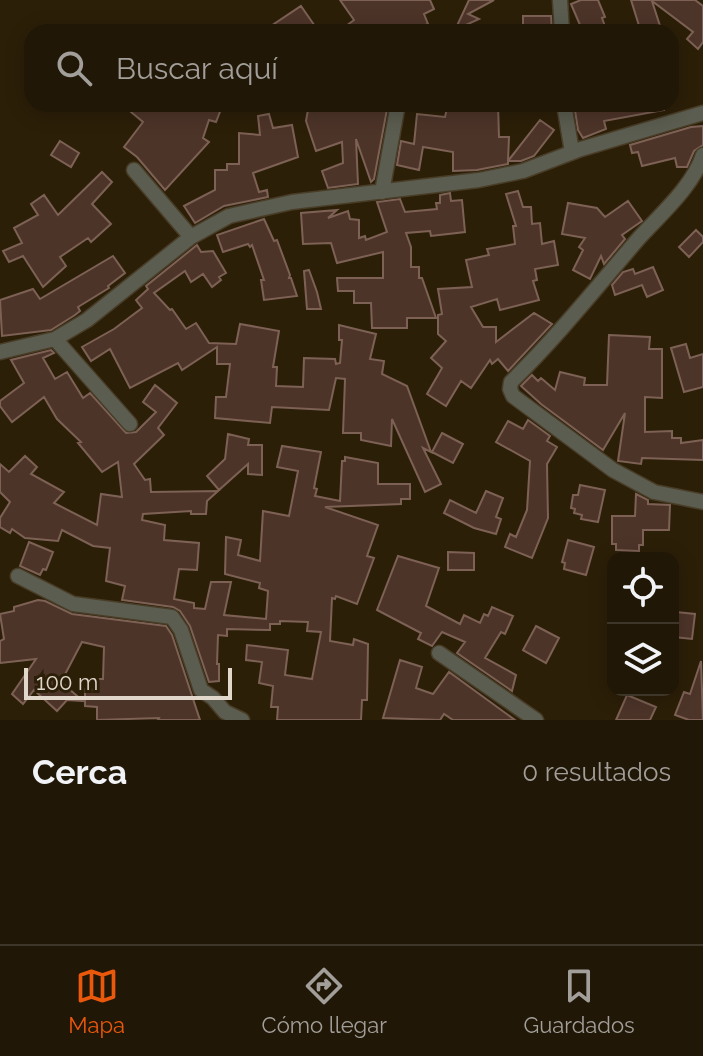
<!DOCTYPE html>
<html lang="es">
<head>
<meta charset="utf-8">
<style>
	body { margin:0; font-family:Raleway,sans-serif; background:#292010; color:#f1f3f6 }
	.controls { position:absolute; right:24px; bottom:24px; display:grid; overflow:hidden; border-radius:16px; box-shadow:0 4px 20px #0003 }
	.controls button { width:72px; height:72px; display:grid; place-items:center; padding:0; border:0; border-bottom:2px solid #3e3628; background:#211706; color:#f1f3f6; font:40px sans-serif }
	.scale { position:absolute; left:24px; bottom:20px; width:208px; box-sizing:border-box; padding-left:8px; border:4px solid #e1d8cb; border-top:0; font-size:22px; line-height:28px; white-space:nowrap; color:#e1d8cb; -webkit-text-stroke:6px #2c1f08; paint-order:stroke }
	.list { margin:0; padding:0; list-style:none }
	h2 { display:flex; justify-content:space-between; align-items:center; height:104px; margin:0; padding:0 32px; font-size:34px }
	h2 small { font-size:26px; font-weight:400; color:#a29f9b }
	.icon { flex:none; width:44px; height:44px; fill:none; stroke:currentColor; stroke-width:2; stroke-linecap:round; stroke-linejoin:round }
	.map { position:relative; flex:none; width:703px; height:720px; overflow:hidden }
	.search { position:absolute; background:#211706; box-shadow:0 4px 20px #0003; left:24px; right:24px; top:24px; height:88px; display:flex; align-items:center; gap:20px; box-sizing:border-box; padding:0 28px; border-radius:24px; color:#a29f9b; font-size:30px }
	.sheet { height:224px; background:#211706 }
	nav { display:flex; justify-content:space-around; align-items:center; box-sizing:border-box; height:112px; border-top:2px solid #3e3628; background:#211706; font-size:22px; color:#a29f9b }
	nav a { display:grid; justify-items:center; gap:4px }
	nav .on { color:#ea580c }
	.map>svg:first-child { display:block }
</style>
</head>
<body>
<div class="map">
<svg width="703" height="720" viewBox="0 0 703 720">
	<rect width="100%" height="100%" fill="#2c1f08"/>
	<path fill="#4d3429" stroke="#7d6155" stroke-width="2" d="M340,0H430L434,9L424,14L428,24L409,32H338L354,20Z
		M469,0H494L468,14L479,19L455,30Z
		M581,0H598L605,17L602,18L607,32H583L571,4Z
		M631,0H695L703,6V42L698,49L687,39L693,32L652,1L662,32H641Z
		M301,6L319,32H262Z
		M523,16H551L552,32H523Z
		M139,104H223L216,122L209,120L203,138L209,142L165,190L137,157L124,147L143,122L131,112Z
		M309,104H388L374,179L371,182L356,139L358,184L328,188L322,171L343,163L342,142L316,151L306,121Z
		M448,104H498L499,137H509L508,161L540,120L554,130L534,156L521,161H508V164L477,170L453,171V152L423,147L419,170L397,165L401,141L414,144L417,114L445,117Z
		M574,104H663L664,110L604,121L606,129L583,138L578,130Z
		M269,114L273,128L292,125L298,157L253,173L259,192L267,190L268,197L224,206L195,223L184,206L215,190V170H227V164H239V133L260,135L258,116Z
		M703,126V145L694,151L687,167H677L675,158L642,166L638,152L632,153L630,145L691,127Z
		M60,141L79,153L71,167L51,155Z
		M102,172L112,182L92,204L111,224L91,242L88,238L60,257L66,266L43,287L23,256L9,262L3,251L22,243L14,228L38,215L31,204L44,195L58,215Z
		M518,191L523,207H531L532,224L540,223L542,244L554,241L558,265L535,269L537,280L533,281L539,300L500,310L497,299L471,307L483,327H496V342L534,313L552,324L508,371L498,359L492,364L490,360L471,388L461,381L446,406L427,394L442,368L431,358L446,341L438,334V315L442,314L438,289L472,287L466,260L489,255L487,249L515,244L513,226H516L506,194Z
		M450,193L451,201L462,200L465,232L431,236L430,231L406,233L411,247V267H419V278H422L436,318H407V328H372L371,303H354V291H338L337,278H383V252L337,263L331,243L303,244L301,213L337,210L328,218L348,211L350,219L359,220V238L365,236L366,240L387,232L377,202L400,199L405,212L437,209L436,203H440V195Z
		M628,201L642,221L622,235L625,239L604,264L601,256L590,279L573,270L583,250L579,247L585,238L562,234L568,203L597,208L605,217Z
		M264,219L274,241L277,240L290,275L289,278H291L297,296L264,300L261,280H264L252,245L250,247L248,244L223,252L217,235Z
		M696,230L703,237V242L689,257L679,247Z
		M197,245L201,252L213,251L226,273L219,277L221,280L212,287L203,274L191,282L185,271L154,293L170,310L172,309L186,329L196,323L209,343L236,344L240,324L279,331L273,367H277L276,386L303,387L304,358L335,359L336,364L340,363L342,340H339V325L376,334L370,359L384,361L382,374L407,386L431,452L423,448L441,484L425,492L392,419L391,446L361,440V433H343L345,379L336,378L329,410L272,407L270,423L215,418L216,397H226L230,364H217V347L182,370L178,363L130,388L110,349L91,361L82,347L114,329L142,308L136,300L148,289L146,286Z
		M113,256L125,273L108,286L109,288L78,307L80,311L75,315L51,330L2,336L0,300L33,289L40,299Z
		M653,267L663,290L647,297L642,285L615,295L612,285L623,272L633,269L635,274Z
		M309,270L317,292L321,309H307L304,271Z
		M609,335L650,337L649,349H662V398L645,397V432L672,431V438H681V443L703,440V460L642,458L641,464L618,461L625,413L603,450L541,404L521,386L532,375L538,381L541,378L555,390L560,372L585,378L584,385H607Z
		M686,344L690,358L703,354V387L684,392L671,348Z
		M51,350L54,353L43,358L55,379L67,372L83,398L90,393L126,433L136,432L156,412L143,402L155,385L177,403L158,428L164,435L134,464L145,480L150,479L151,492L218,491L207,501L206,514H191V511L143,514L142,520L165,525L164,540L199,543L197,570L179,569L174,599L194,603V608L205,609L211,582H231L224,615L266,619L268,591L259,588L260,583L225,574L226,537L241,540L238,555L260,561L263,511L289,516L298,471L277,467L282,446L321,452L314,488L317,489L315,496L340,501L342,461H345V457L378,463V484H410V499H401V504L325,507L378,525L367,556L374,558L357,604L336,596L335,599L332,598L330,641L353,645L354,639L368,644L367,700H362L361,720H277L278,707H271L273,686L259,683L262,662L246,660L247,645L288,650L285,675L312,679L321,632L307,631L308,622L280,621V624H270V630L227,629V636L218,635L217,664H219V681L209,682L190,626L180,611L173,607L122,600L125,586L106,581L110,548L93,546L62,530L58,541L25,538L12,529L10,533L0,527V518L10,502L0,492V464L9,472L25,456L37,467L31,474L64,492L54,503L97,525L101,494L122,497L118,462L102,472L78,443L81,442L57,419L44,397L12,422L0,406V401L24,383L11,360Z
		M528,420L550,436L547,441L557,447L547,464L548,518L532,558L505,547L510,534L516,537L527,510L530,461L496,442L508,421L523,429Z
		M442,433L463,444L453,463L432,452Z
		M228,434L249,439L248,445H262V475L248,474V464L219,490L207,476L225,459Z
		M580,485L605,490L598,522L581,519L582,515L574,513L575,509L571,508L573,495H578Z
		M486,491L503,498L496,517L501,519L496,534L474,528L444,513L450,500L476,513Z
		M636,494L648,500V504L670,505L669,530H643V545H639V551L616,550V544H612V516H635Z
		M568,540L594,547L586,575L564,569L565,563L562,562Z
		M29,542L53,552L46,570L43,569L40,575L20,566Z
		M448,552L474,553V570H448Z
		M398,556L439,568L426,606L460,624L464,615L480,623L484,614L488,616L492,607L513,616L505,634L501,632L485,658L516,675L512,691L457,653L465,642L442,632L432,646L418,639L421,633L377,610Z
		M38,600L45,601L72,614L166,626L172,635L200,720H158L159,718L97,720V707L85,706V689L94,690V679H103L104,647L82,642L61,682L83,701L67,700L57,711L34,690L23,704L12,694L36,659L0,663V641L4,639L0,614L14,611V607Z
		M676,612L695,614L692,639L674,637Z
		M536,626L559,638L546,663L523,650Z
		M400,660L422,667L416,688L433,694L449,672L515,720H453L444,714L440,720L383,718Z
		M701,661L703,720H689L675,715L684,692L690,694Z
		M627,695L656,707L650,720H616Z"/>
	<g fill="none" stroke-linecap="round" stroke-linejoin="round">
		<defs>
			<path id="minor" d="M560,0L562,32
				M564,104L572,152
				M703,155C693,186 661,214 639,238C597,287 557,337 511,382L510,389L513,396L613,470L654,492L703,502
				M134,170L191,237
				M382,192L398,104
				M55,339L130,424
				M0,352L55,339L87,320L191,237L229,216L292,202L479,180L523,171L581,149L703,113
				M18,576L73,604L172,617L181,630L201,690L213,698L225,712L242,720
				M439,653L536,720"/>
		</defs>
		<use href="#minor" stroke="#493d27" stroke-width="17"/>
		<use href="#minor" stroke="#5b5d50" stroke-width="14"/>
	</g>
</svg>
<div class="controls">
<button><svg class="icon" aria-label="locate" viewBox="0 0 24 24"><circle cx="12" cy="12" r="6"/><path d="M12 2v4M12 18v4M2 12h4M18 12h4"/></svg></button>
<button><svg class="icon" aria-label="layers" viewBox="0 0 24 24"><path d="M12 4l9 5-9 5-9-5zM3 14l9 5 9-5"/></svg></button>
</div>
<div class="scale">100 m</div>
<div class="search"><svg class="icon" aria-label="search" viewBox="0 0 24 24"><circle cx="10" cy="10" r="6"/><path d="M15 15l6 6"/></svg>Buscar aquí</div>
</div>
<section class="sheet">
<h2>Cerca<small>0 resultados</small></h2>
<ul class="list">
</ul>
</section>
<nav>
<a class="on"><svg class="icon" aria-label="map" viewBox="0 0 24 24"><path d="M3 6l6-2 6 2 6-2v14l-6 2-6-2-6 2zM9 4v14M15 6v14"/></svg>Mapa</a>
<a><svg class="icon" aria-label="directions" viewBox="0 0 24 24"><path d="M12 3l9 9-9 9-9-9zM9 14v-3h6M13 9l2 2-2 2"/></svg>Cómo llegar</a>
<a><svg class="icon" aria-label="saved" viewBox="0 0 24 24"><path d="M7 4h10v16l-5-4-5 4z"/></svg>Guardados</a>
</nav>
</body>
</html>
